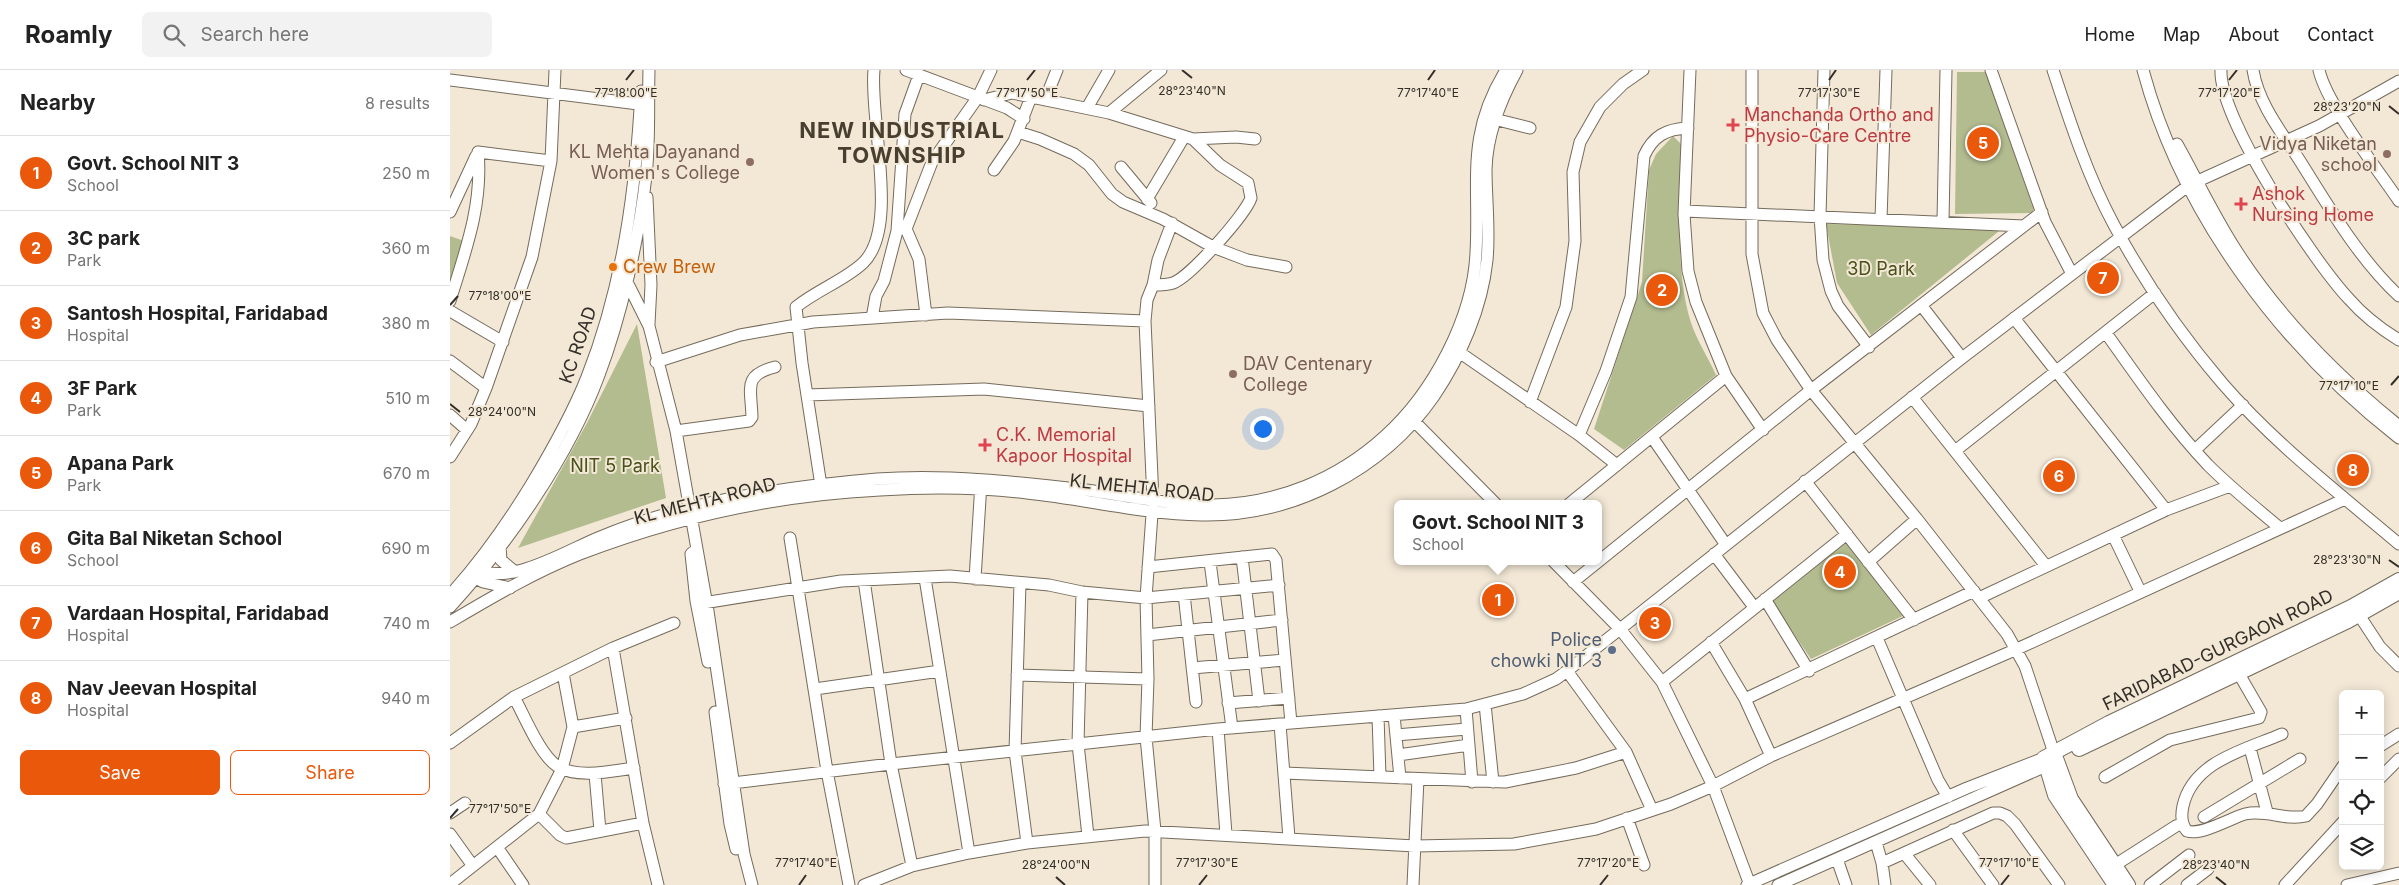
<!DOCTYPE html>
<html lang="en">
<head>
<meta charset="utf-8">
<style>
	body { margin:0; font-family:Inter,sans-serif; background:#f2f2f2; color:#222 }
	.controls { position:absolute; right:15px; bottom:15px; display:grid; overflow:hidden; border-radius:8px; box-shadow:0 2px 12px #0003 }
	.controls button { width:45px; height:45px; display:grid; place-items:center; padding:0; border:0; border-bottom:1px solid #e0e0e0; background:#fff; color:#222; font:25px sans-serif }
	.you { position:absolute; left:812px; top:358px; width:18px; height:18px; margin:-12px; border:4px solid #fff; border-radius:50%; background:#1a73e8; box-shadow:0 0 0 8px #1a73e833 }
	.badge { display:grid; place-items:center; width:32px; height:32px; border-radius:50%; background:#ea580c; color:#fff; font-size:16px; font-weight:700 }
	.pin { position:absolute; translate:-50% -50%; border:2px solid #fff; box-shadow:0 1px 5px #0006 }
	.popup { position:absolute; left:944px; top:430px; width:208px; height:65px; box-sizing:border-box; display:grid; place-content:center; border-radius:8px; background:#fff; filter:drop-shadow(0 1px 4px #0005); font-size:16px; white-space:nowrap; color:#767676 }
	.popup b { font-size:19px; color:#222 }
	.popup::after { content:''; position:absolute; left:50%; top:100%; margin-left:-10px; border:10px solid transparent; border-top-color:#fff }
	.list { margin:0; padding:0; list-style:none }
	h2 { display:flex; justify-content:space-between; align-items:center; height:65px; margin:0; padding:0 20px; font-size:21px }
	h2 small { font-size:16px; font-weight:400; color:#767676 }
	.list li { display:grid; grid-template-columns:32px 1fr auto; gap:15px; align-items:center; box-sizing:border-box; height:75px; padding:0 20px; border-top:1px solid #e0e0e0 }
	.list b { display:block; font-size:19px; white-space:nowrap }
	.list p { margin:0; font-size:16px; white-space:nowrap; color:#767676 }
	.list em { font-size:16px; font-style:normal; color:#767676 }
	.actions { display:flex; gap:10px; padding:15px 20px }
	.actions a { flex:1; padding:11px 0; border:1px solid #ea580c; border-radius:8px; text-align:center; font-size:18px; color:#ea580c }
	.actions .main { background:#ea580c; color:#fff }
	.icon { flex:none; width:28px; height:28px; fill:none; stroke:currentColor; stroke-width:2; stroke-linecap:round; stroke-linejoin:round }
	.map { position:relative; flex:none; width:1949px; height:815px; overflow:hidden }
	header { display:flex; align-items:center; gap:30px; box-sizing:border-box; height:70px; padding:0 25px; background:#fff; border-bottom:1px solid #e0e0e0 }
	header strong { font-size:24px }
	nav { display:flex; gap:28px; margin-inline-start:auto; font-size:18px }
	.search { width:350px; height:45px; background:#f2f2f2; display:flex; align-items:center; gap:12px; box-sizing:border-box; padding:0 18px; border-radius:8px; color:#767676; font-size:19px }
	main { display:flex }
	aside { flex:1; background:#fff }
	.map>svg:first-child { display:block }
</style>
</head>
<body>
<header>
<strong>Roamly</strong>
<div class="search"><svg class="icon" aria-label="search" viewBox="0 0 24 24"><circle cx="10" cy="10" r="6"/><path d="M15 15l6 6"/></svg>Search here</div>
<nav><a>Home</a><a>Map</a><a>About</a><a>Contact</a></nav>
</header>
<main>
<aside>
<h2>Nearby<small>8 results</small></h2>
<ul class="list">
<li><span class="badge">1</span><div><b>Govt. School NIT 3</b><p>School</p></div><em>250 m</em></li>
<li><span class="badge">2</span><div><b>3C park</b><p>Park</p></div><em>360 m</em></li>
<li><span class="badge">3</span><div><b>Santosh Hospital, Faridabad</b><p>Hospital</p></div><em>380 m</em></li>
<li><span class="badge">4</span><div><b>3F Park</b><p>Park</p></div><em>510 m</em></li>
<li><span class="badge">5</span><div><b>Apana Park</b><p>Park</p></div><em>670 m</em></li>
<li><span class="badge">6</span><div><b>Gita Bal Niketan School</b><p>School</p></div><em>690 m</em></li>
<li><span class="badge">7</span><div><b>Vardaan Hospital, Faridabad</b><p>Hospital</p></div><em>740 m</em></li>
<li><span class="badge">8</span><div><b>Nav Jeevan Hospital</b><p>Hospital</p></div><em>940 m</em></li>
</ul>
<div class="actions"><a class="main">Save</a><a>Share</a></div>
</aside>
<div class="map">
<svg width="1949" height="815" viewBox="0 0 1949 815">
	<rect width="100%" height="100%" fill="#f3e8d6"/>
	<path fill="#b3bc8f" d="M1507,2H1536L1585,143L1505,144Z
		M1223,66L1231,74C1232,131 1224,189 1239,246C1244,266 1258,287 1266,305L1174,380L1144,359L1192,212L1199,100L1206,84Z
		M1376,154L1554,157L1421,265L1387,213Z
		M0,166L14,171L0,216Z
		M187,254L216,428L68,478L137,353Z
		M1397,472L1455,545L1361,589L1322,532Z"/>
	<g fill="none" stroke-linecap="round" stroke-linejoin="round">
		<defs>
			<path id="minor" d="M456,0L557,38L574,49
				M1240,0L1234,144L1238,201L1246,232L1276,306L1313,360
				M1302,0V184L1313,243L1327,270L1361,320L1467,449L1557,564L1575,596L1604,683
				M1374,0L1370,146L1373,190L1381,221L1388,236L1419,277
				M1541,0L1595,152L1622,204
				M1603,0C1620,52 1638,107 1664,155C1694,211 1731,265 1773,314C1825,374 1889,423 1949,474
				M1693,0C1732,145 1832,277 1949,368
				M1771,0C1769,49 1864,192 1899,229C1913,245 1931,259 1949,270
				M1803,0C1808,33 1832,63 1850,91C1879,137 1909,189 1949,226
				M1869,0C1876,33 1928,100 1949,131
				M0,10L196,35
				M534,30L562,23L659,43L743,69L786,67L805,69
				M595,30L607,0
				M637,38L659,0
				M659,43L711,0
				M1044,49L1080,58
				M568,62L590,69L624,84L639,95L662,124L673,132L713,149L763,177L797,190L836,197
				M1727,74C1746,108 1763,144 1784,177C1827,245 1886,305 1949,356
				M28,82L101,91
				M671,97L701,133
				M544,100L564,71L581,27
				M197,127L201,215L199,254
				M697,129L734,67
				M1235,141L1574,156
				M0,142L26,86
				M1431,149L1436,0
				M1493,151L1496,0
				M169,202L177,212L199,256L226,361L258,541L294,784L302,815
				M703,215L708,190L722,153
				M0,231C15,182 33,135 28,82
				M1471,235L1512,288
				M0,241L53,272
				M476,245L469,189L456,159L482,92L528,27L541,0
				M422,248L426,226L434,211L447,161L455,44L469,5
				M1564,248L1716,440
				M695,251L697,230L703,215C709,215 717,215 723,213C740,207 795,145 801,128L798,113L770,95L743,69
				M1656,263C1688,308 1720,355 1758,395C1781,418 1806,438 1830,458
				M1009,282L1129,365L1167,395
				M0,291L36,318
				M206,292L290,265L363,252L498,243L695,251L703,430L696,528L698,609L696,667L705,761V815
				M357,325L534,319L699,336
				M1462,327L1596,496
				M1080,332L1116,237L1125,171L1123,102L1130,72L1150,37L1173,14L1193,0
				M0,345L17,360
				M959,346L1046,434
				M226,361L299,351L302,347C301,317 293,305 325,297
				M1129,365L1156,301L1181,227L1194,86C1203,66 1216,59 1238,58
				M1202,367L1276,475
				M1745,380L1793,335
				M1505,381L1705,223
				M0,387L21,354L36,318L82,187L101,91L105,0
				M1355,411L1464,550
				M372,422L352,293L346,237C367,220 395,210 413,193C450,158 419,49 424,0
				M1119,434L1276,306
				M1663,465L1690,521
				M340,468L377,701L399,815
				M50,476L51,490L65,502
				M243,482L241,484L246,531L258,592
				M1264,484L1304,537
				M792,487L809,631
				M1103,491L1170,559L1212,612L1263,716L1300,815
				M760,492L782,658
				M1418,492L1467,449
				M24,497C57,519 117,480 150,467C237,431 333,417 427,409C496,404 567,412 636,420C678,426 720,435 763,435C827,434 888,409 935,366C983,323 1023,248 1026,183C1030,112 1015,66 1056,0
				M698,497L822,484L826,490L841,653
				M20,505L33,512L60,518
				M475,508L519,783
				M525,509L531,413
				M414,510L441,694L462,796
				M1123,512L1361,320L1592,142
				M570,513L565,681L577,773
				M632,522L628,674L638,766
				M734,524L746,632
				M0,525C31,491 57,454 81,415C102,380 122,345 137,307C173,216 186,118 191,21
				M1529,528L1716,440L1780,416
				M1315,529L1359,601
				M247,534L391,511L500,506L599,515L632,522L696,528L829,515
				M0,537C58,474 119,386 149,305C171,247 189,168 196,106C200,71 198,35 199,0
				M1909,545L1930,577L1949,596
				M0,552C42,527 85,502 130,484C226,447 328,425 430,420C479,417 528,417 577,423C635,429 693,444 751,445C842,447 932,401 984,326C1011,286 1032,238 1037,190C1040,161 1036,129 1036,99C1037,64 1050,31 1067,0
				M697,565L832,550
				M1427,568L1488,710L1498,727
				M1261,572L1295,629L1321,686
				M163,578L193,753L208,815
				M742,598L835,590
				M1117,601L1176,682L1202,740
				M113,603L123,657
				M567,605L698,609
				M1212,612L1397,464
				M365,619L490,601
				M64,627C74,645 90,685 107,696C127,709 162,701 184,698
				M1295,629L1524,521
				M778,633L839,628
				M1035,634L1043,712
				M1016,639L1022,712
				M265,642L280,754L286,779
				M944,645L950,708
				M928,646L930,707
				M830,654L839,768
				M768,659L776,764
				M1832,664C1795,680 1743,691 1733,736C1731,745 1731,754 1737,761C1751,766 1781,748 1795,744C1816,739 1835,751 1856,746L1867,734L1893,696
				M946,665L1017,659
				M0,673L64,627L163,578L224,553
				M1930,676L1949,664
				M1800,678L1817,742
				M948,685L1019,675
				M834,703L1055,712L1126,698L1176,682
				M145,704L150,761
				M1655,707L1720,670L1809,648L1811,642L1789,604
				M1930,708L1949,689
				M274,714L441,694L768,659L1016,639L1073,624L1106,609L1117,601L1512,288L1739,115L1869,56L1949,11
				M0,743L15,733
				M89,744L110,765L116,768L193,753
				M1754,747L1850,689
				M1177,748L1194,795
				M1503,760L1543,815
				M0,764L23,796
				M1426,772L1432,793L1435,815
				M47,777L73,815
				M1454,783L1480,815
				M1387,789L1396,815
				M1432,793L1543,743H1550L1557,746L1565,754L1609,815
				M1665,795L1726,756L1732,754
				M0,814L89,744L112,699L123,657L176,648
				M414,815L462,796L519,783L577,773L695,761L965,776L1064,774L1146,759L1221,734L1263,716L1321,686L1567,579L1895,429
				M963,815L968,709
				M1297,815L1517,718L1594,688
				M1328,815L1596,696
				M1700,815L1739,785
				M1737,815L1758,799
				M1835,815L1893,752
				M1897,815L1949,803"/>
			<path id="major" d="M1629,679L1898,551L1949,522
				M1604,683L1621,729L1678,815
				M1665,815L1605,725L1594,688L1659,653L1901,537L1949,510"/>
		</defs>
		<use href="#minor" stroke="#756b5c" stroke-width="13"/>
		<use href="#major" stroke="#756b5c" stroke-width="16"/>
		<use href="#minor" stroke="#fff" stroke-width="11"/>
		<use href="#major" stroke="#fff" stroke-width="14"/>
	</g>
	<path fill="none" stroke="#332e28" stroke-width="2" d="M732,0L742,8M176,10L184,0M577,10L585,0M978,10L985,0M1379,10L1386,0M1779,10L1787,0M1939,36L1949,44M0,235L8,226M1941,315L1949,306M0,334L10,342M1939,490L1949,497M0,748L8,739M606,807L615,815M1766,807L1776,815M349,815L356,805M749,815L757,805M1150,815L1158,805M1551,815L1559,805"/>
	<g fill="#e0444e" stroke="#f3e8d6" stroke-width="2">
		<path d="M1280.5 47.5h5v5h5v5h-5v5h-5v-5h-5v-5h5z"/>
		<path d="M1788.5 126.5h5v5h5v5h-5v5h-5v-5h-5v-5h5z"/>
		<path d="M532.5 367.5h5v5h5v5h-5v5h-5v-5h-5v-5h5z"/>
	</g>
	<g fill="#8d6e63" stroke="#f3e8d6" stroke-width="2">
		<circle cx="1937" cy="84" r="5"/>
		<circle cx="300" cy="92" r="5"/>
		<circle cx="783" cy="304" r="5"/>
	</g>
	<circle fill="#e8710a" stroke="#f3e8d6" stroke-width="2" cx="163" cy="197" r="5"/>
	<circle fill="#5c6f8a" stroke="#f3e8d6" stroke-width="2" cx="1162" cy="580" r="5"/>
	<g text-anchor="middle" stroke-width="4" stroke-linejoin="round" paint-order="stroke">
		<g font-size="18" fill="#be3a42" stroke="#f3e8d6" text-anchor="start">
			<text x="1294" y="51">Manchanda Ortho and<tspan x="1294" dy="21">Physio-Care Centre</tspan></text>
			<text x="1802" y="130">Ashok<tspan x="1802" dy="21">Nursing Home</tspan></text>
			<text x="546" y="371">C.K. Memorial<tspan x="546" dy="21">Kapoor Hospital</tspan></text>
		</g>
		<g font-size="18" fill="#785e54" stroke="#f3e8d6" text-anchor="end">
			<text x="1927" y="80">Vidya Niketan<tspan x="1927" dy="21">school</tspan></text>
			<text x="290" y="88">KL Mehta Dayanand<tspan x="290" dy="21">Women's College</tspan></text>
			<text x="793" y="300" text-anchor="start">DAV Centenary<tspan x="793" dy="21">College</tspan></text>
		</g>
		<g font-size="18" fill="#c56008" stroke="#f3e8d6" text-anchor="start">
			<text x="173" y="203">Crew Brew</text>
		</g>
		<g font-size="18" fill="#485119" stroke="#f3e8d6">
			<text x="1431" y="205">3D Park</text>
			<text x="165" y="402">NIT 5 Park</text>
		</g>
		<g font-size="18" fill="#332e28" stroke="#f3e8d6">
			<text transform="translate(128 275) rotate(-71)" y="6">KC ROAD</text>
			<text transform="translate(692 418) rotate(6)" y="6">KL MEHTA ROAD</text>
			<text transform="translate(255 431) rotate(-14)" y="6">KL MEHTA ROAD</text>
			<text transform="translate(1768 580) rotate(-26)" y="6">FARIDABAD-GURGAON ROAD</text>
		</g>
		<g font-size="18" fill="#4e5e75" stroke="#f3e8d6" text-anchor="end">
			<text x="1152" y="576">Police<tspan x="1152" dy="21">chowki NIT 3</tspan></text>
		</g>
		<g font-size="22" font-weight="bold" letter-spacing="1" fill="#483f31" stroke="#f3e8d6">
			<text x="452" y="68">NEW INDUSTRIAL<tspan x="452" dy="25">TOWNSHIP</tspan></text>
		</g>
	</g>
	<g font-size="12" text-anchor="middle" fill="#332e28" stroke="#f3e8d6" stroke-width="4" stroke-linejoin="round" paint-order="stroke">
		<text x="742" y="25">28°23'40"N</text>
		<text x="1779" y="27">77°17'20"E</text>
		<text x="176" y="27">77°18'00"E</text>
		<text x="577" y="27">77°17'50"E</text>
		<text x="978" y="27">77°17'40"E</text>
		<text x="1379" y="27">77°17'30"E</text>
		<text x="1897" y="41">28°23'20"N</text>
		<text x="50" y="230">77°18'00"E</text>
		<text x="1899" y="320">77°17'10"E</text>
		<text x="52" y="346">28°24'00"N</text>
		<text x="1897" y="494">28°23'30"N</text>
		<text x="50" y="743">77°17'50"E</text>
		<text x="356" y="797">77°17'40"E</text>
		<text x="757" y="797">77°17'30"E</text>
		<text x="1158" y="797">77°17'20"E</text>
		<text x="1559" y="797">77°17'10"E</text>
		<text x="606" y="799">28°24'00"N</text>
		<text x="1766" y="799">28°23'40"N</text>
	</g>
</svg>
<div class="controls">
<button>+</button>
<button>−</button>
<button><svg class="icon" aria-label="locate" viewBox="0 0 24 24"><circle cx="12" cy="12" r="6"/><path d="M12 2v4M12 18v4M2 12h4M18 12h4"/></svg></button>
<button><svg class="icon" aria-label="layers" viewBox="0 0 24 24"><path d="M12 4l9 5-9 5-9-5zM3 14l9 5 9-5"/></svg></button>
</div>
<div class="you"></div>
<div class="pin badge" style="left:1048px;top:530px">1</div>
<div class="popup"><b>Govt. School NIT 3</b>School</div>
<div class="pin badge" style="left:1212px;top:220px">2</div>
<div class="pin badge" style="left:1205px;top:553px">3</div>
<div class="pin badge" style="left:1390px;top:502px">4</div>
<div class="pin badge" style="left:1533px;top:73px">5</div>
<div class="pin badge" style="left:1609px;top:406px">6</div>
<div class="pin badge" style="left:1653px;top:208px">7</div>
<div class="pin badge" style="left:1903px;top:400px">8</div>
</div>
</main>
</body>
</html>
